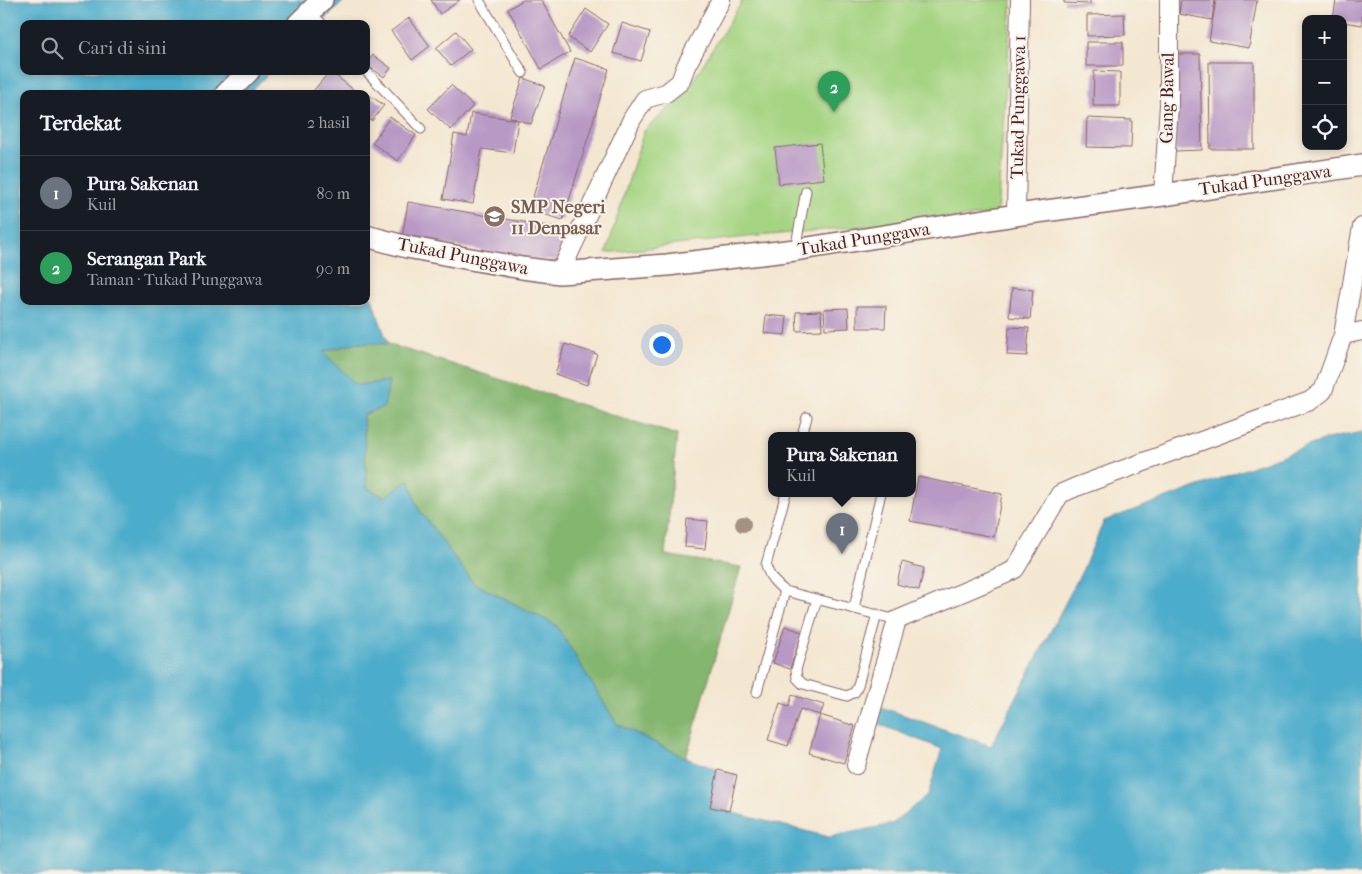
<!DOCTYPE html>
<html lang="id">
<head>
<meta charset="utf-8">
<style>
	body { margin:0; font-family:"IM FELL French Canon",serif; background:#20242c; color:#f1f3f6 }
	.controls { position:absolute; right:15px; top:15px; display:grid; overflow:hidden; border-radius:10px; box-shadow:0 2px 8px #0003 }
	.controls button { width:45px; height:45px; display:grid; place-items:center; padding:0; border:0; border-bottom:1px solid #363941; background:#171b24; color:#f1f3f6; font:25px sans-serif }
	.you { position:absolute; left:661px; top:344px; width:18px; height:18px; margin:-12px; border:4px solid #fff; border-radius:50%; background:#1a73e8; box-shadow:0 0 0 8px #1a73e833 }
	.badge { display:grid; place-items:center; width:32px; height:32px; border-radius:50%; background:#0f766e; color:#fff; font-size:16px; font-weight:700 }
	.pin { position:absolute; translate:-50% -41px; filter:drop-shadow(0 1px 2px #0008) }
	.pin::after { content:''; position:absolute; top:26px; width:18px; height:15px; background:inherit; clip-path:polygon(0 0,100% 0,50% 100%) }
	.popup { position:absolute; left:768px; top:432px; width:148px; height:65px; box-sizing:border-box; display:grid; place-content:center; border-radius:10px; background:#171b24; filter:drop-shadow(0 1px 4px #0005); font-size:16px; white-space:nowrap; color:#9ea1a6 }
	.popup b { font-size:19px; color:#f1f3f6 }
	.popup::after { content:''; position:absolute; left:50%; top:100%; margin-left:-10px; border:10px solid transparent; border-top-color:#171b24 }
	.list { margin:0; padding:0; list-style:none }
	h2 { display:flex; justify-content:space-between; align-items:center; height:65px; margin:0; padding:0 20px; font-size:21px }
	h2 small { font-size:16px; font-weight:400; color:#9ea1a6 }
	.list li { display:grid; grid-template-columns:32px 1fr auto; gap:15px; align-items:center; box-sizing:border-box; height:75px; padding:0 20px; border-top:1px solid #363941 }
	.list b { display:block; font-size:19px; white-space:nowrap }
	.list p { margin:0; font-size:16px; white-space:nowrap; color:#9ea1a6 }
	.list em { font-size:16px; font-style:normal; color:#9ea1a6 }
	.icon { flex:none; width:28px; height:28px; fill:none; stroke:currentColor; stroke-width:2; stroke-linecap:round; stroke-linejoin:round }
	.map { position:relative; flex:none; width:1362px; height:874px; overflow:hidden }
	.search { position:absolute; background:#171b24; box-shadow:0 2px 8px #0003; left:20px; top:20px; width:350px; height:55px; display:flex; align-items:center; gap:12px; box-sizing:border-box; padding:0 18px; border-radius:10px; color:#9ea1a6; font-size:19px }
	.panel { position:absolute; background:#171b24; box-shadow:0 2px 8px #0003; left:20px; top:90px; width:350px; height:215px; border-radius:10px }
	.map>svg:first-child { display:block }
</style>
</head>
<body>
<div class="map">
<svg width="1362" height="874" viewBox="0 0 1362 874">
	<rect width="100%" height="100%" fill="#f7f3e8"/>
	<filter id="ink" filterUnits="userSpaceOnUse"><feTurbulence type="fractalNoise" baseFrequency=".02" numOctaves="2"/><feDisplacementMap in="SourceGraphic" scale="10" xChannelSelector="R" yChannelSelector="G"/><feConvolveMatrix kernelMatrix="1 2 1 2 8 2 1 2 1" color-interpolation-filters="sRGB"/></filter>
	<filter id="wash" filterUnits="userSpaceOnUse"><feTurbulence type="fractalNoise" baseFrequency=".0096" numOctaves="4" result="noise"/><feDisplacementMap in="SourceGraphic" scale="20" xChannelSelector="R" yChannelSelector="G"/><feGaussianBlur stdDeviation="1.12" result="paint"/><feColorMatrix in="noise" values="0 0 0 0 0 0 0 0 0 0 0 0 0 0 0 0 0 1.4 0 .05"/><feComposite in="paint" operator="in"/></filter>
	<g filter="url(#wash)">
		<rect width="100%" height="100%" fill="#f4e7d2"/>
		<path fill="#a5d482" stroke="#787a56" d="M743,0H1012L997,214L747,237L606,253L644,131L685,93Z"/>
		<path fill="#84b670" stroke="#676a4e" d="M355,343L388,344L677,435L665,555L741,567L686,758L617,724L556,625L473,583L418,508L409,480L385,497L367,488L363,415L389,381L357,385L323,352Z"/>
		<path fill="#4caccb" stroke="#4b667b" d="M0,0H345L321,24H24V71H271L248,94H243L239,89L233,94H24V301H366V294L371,296L388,344L355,343L323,352L357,385L389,381L384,407L363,415L367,488L385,497L409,479L418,508L473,583L556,625L617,724L686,758L718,770L710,807L829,837L892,824L928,795L942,749L876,723L881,707L991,746L1083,569L1104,521L1327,439L1362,432V874H0Z"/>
		<g id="blocks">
			<path fill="#b899c5" d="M431,0H460L440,14Z
				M523,0H541L570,52L541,69L508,9Z
				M1064,0H1090V4L1064,3Z
				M1181,0H1215L1212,20L1179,14Z
				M1216,0H1257L1249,48L1209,41Z
				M1336,0H1362V25L1343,22V19H1333Z
				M586,9L608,24L590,52L568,37Z
				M1124,14L1125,35L1087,36V15Z
				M409,18L430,46L412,60L391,31Z
				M622,23L650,32L641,61L613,53Z
				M456,31L471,49L451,66L436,48Z
				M1086,42H1123V66H1086Z
				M1174,54H1200L1202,150L1175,151Z
				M373,55L391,68L384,77L366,64Z
				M575,58L609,69L563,220L529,210Z
				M1209,62H1254V149H1210Z
				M330,71L355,91L354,94H317L314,90Z
				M1094,71L1120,72V106H1093Z
				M523,78L545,86L531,124L510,117Z
				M451,85L473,106L451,130L428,109Z
				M369,95L384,105L372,121L366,117V99Z
				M471,113L518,120L513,153L482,149L473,204L443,199L454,134L467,137Z
				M390,117L416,135L398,161L372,143Z
				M1087,118L1132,120L1131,148L1086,147Z
				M820,143L824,179L779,184L775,148Z
				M408,202L575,231L560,260H542L402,238Z
				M1012,288L1033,290L1030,319L1009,317Z
				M857,306H886L885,328H857Z
				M848,308L849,328L825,329L824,309Z
				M821,311L822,330L797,331L796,312Z
				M766,315L787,317L785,335L764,333Z
				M1009,327L1029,328L1027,356L1007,355Z
				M565,344L597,354L587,385L555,374Z
				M918,477L1002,494L994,537L910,521Z
				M687,519L708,521L705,549L685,547Z
				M902,562L924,568L919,590L897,584Z
				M785,626L802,632L790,669L773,663Z
				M792,695L824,705L820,715L800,709L788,746L768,740L780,703L789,706Z
				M820,715L855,726L844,763L809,753Z
				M718,770L737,775L729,811L710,807Z"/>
		</g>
	</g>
	<g filter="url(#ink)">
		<use href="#blocks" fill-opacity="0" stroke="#866565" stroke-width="1"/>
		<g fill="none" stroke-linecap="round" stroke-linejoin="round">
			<defs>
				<path id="service" d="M479,0L523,73
					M311,12L322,24
					M366,71L421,129
					M795,250L806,191
					M802,435L807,417
					M786,493L766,565C769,577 775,583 785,591L897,620
					M817,599L796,670L797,678L803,684L847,696L855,692L858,685L877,614
					M854,608L881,493
					M757,692L785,591"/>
				<path id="minor" d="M1163,195L1169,105V0
					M1016,215L1020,0
					M560,273L632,119L645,99L666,93L680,82L686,66L721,0
					M1343,335L1362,331
					M856,765L897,620L1006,574L1015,569L1060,494L1076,487L1310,401L1323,391L1343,335L1362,227"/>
				<path id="tertiary" d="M298,24L322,0
					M226,94L249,71
					M366,236L407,247L465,258L522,268L560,273L667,265L795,250L1016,215L1163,195L1362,165"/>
			</defs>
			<use href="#service" stroke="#866565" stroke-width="11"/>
			<use href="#minor" stroke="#866565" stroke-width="20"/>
			<use href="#tertiary" stroke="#866565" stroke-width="24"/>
			<use href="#service" stroke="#fff" stroke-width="9"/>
			<use href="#minor" stroke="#fff" stroke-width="18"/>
			<use href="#tertiary" stroke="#fff" stroke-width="21"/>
		</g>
		<circle fill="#a39282" cx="743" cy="524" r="8"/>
	</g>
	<defs>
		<symbol id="school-disc" viewBox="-11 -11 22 22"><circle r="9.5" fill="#8d6e63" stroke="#f7f3e8"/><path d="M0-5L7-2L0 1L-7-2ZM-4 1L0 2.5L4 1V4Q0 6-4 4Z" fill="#fff"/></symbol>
	</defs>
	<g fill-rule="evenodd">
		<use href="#school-disc" x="482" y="204" width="25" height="25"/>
	</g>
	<g text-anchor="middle" stroke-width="4" stroke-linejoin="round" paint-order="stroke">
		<g font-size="18" fill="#4a1f2b" stroke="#f7f3e8">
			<text transform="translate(1167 98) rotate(-89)" y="6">Gang Bawal</text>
			<text transform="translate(1018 107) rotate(-89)" y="6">Tukad Punggawa 1</text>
			<text transform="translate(1265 180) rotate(-8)" y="6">Tukad Punggawa</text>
			<text transform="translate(864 239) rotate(-9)" y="6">Tukad Punggawa</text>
			<text transform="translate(463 256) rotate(11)" y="6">Tukad Punggawa</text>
		</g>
		<g font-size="18" font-weight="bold" fill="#785e54" stroke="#f7f3e8" text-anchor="start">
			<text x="511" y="213">SMP Negeri<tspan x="511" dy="21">11 Denpasar</tspan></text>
		</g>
	</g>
</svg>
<div class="controls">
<button>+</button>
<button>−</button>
<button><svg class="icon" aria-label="locate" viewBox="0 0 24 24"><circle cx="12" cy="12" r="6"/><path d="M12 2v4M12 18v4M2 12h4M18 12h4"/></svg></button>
</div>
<div class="you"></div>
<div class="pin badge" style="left:842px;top:554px;background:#6b7280">1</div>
<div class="popup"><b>Pura Sakenan</b>Kuil</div>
<div class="pin badge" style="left:834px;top:112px;background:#2e9e5b">2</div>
<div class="search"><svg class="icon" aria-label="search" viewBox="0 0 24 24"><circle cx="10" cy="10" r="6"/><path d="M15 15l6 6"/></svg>Cari di sini</div>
<section class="panel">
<h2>Terdekat<small>2 hasil</small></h2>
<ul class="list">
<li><span class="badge" style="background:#6b7280">1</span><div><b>Pura Sakenan</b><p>Kuil</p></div><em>80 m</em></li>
<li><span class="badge" style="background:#2e9e5b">2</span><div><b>Serangan Park</b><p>Taman · Tukad Punggawa</p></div><em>90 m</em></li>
</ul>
</section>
</div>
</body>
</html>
